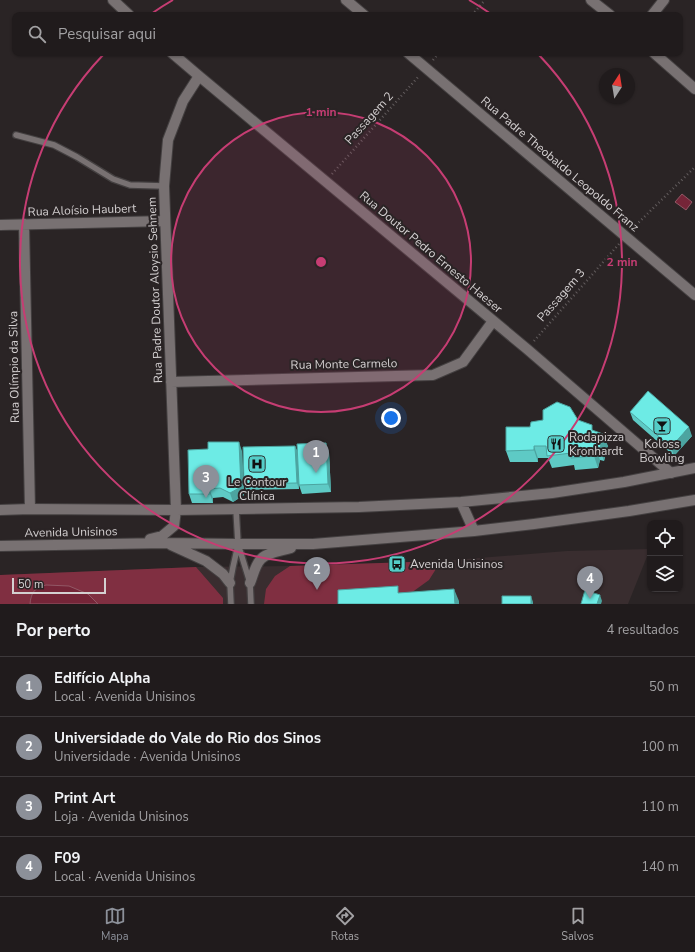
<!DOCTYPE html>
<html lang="pt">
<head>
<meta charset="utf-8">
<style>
	body { margin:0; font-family:"Nunito Sans",sans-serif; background:#2d2829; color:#f1f3f6 }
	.controls { position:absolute; right:12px; bottom:12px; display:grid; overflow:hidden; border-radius:8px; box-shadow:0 1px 3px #0004 }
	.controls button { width:36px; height:36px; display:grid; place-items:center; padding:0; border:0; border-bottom:1px solid #3d393b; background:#201b1c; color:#f1f3f6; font:20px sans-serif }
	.compass { position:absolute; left:599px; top:68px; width:36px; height:36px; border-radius:50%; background:#201b1c; box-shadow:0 1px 3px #0004; rotate:12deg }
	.scale { position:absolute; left:12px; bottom:10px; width:94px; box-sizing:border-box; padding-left:4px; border:2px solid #d4d0d1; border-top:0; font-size:11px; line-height:14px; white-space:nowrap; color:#d4d0d1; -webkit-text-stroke:3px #2a2425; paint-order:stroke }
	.you { position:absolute; left:391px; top:418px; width:14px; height:14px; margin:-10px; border:3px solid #fff; border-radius:50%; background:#1a73e8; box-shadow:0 0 0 6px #1a73e833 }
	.badge { display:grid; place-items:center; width:26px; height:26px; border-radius:50%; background:#8c9099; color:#fff; font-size:13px; font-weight:700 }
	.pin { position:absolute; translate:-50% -33px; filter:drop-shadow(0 1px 2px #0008) }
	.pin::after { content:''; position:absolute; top:21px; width:14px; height:12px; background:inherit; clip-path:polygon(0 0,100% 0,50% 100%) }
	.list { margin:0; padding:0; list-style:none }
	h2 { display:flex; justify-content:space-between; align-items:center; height:52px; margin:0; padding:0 16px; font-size:17px }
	h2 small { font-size:13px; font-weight:400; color:#a2a1a3 }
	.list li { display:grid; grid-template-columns:26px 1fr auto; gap:12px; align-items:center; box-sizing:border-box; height:60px; padding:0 16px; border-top:1px solid #3d393b }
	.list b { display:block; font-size:15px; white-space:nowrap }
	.list p { margin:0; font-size:13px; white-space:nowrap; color:#a2a1a3 }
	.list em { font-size:13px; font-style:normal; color:#a2a1a3 }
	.icon { flex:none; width:22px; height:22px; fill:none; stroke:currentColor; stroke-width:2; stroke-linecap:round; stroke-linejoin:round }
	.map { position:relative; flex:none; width:695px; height:604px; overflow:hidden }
	.search { position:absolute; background:#201b1c; box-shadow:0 1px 3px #0004; left:12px; right:12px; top:12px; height:44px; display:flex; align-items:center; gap:10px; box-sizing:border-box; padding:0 14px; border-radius:8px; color:#a2a1a3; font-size:15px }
	.sheet { height:292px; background:#201b1c }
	nav { display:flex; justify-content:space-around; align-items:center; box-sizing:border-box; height:56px; border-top:1px solid #3d393b; background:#201b1c; font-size:11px; color:#a2a1a3 }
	nav a { display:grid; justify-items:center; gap:2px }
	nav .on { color:#8c9099 }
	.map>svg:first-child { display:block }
</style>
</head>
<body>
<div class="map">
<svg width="695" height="604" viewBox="0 0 695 604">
	<rect width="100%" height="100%" fill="#2a2425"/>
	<path fill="#392d2f" d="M650,549L628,604H0V575L196,567L290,566L441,561L567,551Z"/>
	<path fill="#802f41" d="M441,561L429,580L411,593H342L337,604H264L266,589L275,576L290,566Z
		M196,567L223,598V604H98L88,594L31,595L30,604H0V575Z"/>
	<path fill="#752538" stroke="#925866" d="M682,194L692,202L686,210L675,202Z
		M46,585L69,586L88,594L98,604H30C31,593 34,588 46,585Z"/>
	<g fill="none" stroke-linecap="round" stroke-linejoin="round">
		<defs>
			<path id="lane" d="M16,135L54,145L77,157L113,179L130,185L164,186
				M236,509L238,544L250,583L251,604
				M231,604L230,583L233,567L238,545"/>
			<path id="street" d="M113,0L129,15
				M346,0L364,15
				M591,0L610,15
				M652,15L664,0
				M172,53L199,76L527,349L671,473
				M408,53L695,295
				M654,53L695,89
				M24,224L30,509
				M0,225L165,221
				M171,382L433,375L463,362L493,321
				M176,510L164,186L168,140L183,101L199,76"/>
			<path id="secondary" d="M461,502L474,531
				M0,510L30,509L176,510L359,507L461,502L552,493L624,482L695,468
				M150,539L162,536L174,526L176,510
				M171,545L206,561L223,574L230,583
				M0,546L165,543L238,544H313L474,531L534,524L629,511L695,500
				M250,583C253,576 255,565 261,559C268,552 281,551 291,548"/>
		</defs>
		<use href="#lane" stroke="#444041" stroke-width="8"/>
		<use href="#street" stroke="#444041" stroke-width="12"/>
		<use href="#secondary" stroke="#444041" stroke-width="12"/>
		<path stroke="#635d5e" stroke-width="2.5" stroke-dasharray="1 3" stroke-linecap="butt" d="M472,15L485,0
			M433,60L439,53
			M332,174L419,76
			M633,228L695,167
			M534,341L619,244"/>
		<use href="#lane" stroke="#787172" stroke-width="5.5"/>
		<use href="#street" stroke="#787172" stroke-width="10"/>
		<use href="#secondary" stroke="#787172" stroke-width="10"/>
	</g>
	<path fill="#5ecac5" d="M630,412L692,436L674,456L633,420Z
		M578,420L594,431L608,446L604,461L600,460L598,468L575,470L574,465L552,468L548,458H538V462H510L506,451L530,427Z
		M295,446L297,452H329L331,492L302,494L299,485V489L246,490L244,484Z
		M208,449L242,451L244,495L233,502L223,497L213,498V503H192L189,494Z"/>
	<path fill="#4ca4a0" d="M689,427L692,436L674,456L671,447Z
		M603,434L608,446L604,461L600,449Z
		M239,442L242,451L244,495L233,502L230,493Z
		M326,443L329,452L331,492L328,484Z
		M295,446L298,452L299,489L297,483Z
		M534,446L538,458V462L534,450Z
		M596,449L600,460L598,468L594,456Z
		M209,489L213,498V503L210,494Z
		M454,589L459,601V604H455Z
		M600,595L602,601L601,604H597Z
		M531,596L533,602V604H531Z"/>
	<path fill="#6debe5" stroke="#4ca4a0" d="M648,391L689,427L671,447L630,412Z
		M557,402L570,407L578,420L592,425V430L603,434L600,449H596L594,456L571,458V453L547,456L546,446H534V450L506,451V427H530L531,422L543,420V410Z
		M208,442H239L241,487L230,493L220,488L209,489L210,494H189L188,450L208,449Z
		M326,443L328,484L299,485L297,444Z
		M295,446L297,483L244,484L243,447Z
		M398,586V593L454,589L455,604H338V590Z
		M585,590L600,595L597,604H581Z
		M502,596H531V604H502Z"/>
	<circle cx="321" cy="262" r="150" fill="#c63d73" fill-opacity=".12"/>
	<g fill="none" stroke="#c63d73" stroke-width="2">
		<circle cx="321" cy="262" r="150"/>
		<path d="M151 14A301 301 0 0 1 173 0M469 0A301 301 0 0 1 491 14M539 55A301 301 0 1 1 103 55"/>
	</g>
	<defs>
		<symbol id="bar-square" viewBox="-11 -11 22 22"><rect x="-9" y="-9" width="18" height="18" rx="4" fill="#54cdc8" stroke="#2a2425"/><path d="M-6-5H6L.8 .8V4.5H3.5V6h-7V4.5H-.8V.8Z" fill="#111"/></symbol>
		<symbol id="restaurant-square" viewBox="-11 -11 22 22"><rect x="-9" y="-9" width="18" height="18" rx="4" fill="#54cdc8" stroke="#2a2425"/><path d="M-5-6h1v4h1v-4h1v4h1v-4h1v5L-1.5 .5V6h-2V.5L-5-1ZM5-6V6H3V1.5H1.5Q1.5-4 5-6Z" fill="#111"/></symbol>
		<symbol id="hospital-square" viewBox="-11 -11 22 22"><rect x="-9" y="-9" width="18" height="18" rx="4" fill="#54cdc8" stroke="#2a2425"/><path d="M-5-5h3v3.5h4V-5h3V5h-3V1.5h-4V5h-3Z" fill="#111"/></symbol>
		<symbol id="bus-square" viewBox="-11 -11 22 22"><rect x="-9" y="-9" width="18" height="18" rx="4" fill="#54cdc8" stroke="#2a2425"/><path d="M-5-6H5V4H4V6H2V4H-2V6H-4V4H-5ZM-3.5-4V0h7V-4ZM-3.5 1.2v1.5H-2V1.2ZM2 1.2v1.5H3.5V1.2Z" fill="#111"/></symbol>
	</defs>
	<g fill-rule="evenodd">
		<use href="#bar-square" x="652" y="416" width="20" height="20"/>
		<use href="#restaurant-square" x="546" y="434" width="20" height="20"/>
		<use href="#hospital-square" x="247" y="454" width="20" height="20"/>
		<use href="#bus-square" x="387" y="554" width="20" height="20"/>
	</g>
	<g text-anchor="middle" stroke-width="4" stroke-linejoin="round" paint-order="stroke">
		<g font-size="12" fill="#d4d0d1" stroke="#2a2425">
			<text transform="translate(369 118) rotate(-48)" y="4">Passagem 2</text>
			<text transform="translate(560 164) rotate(40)" y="4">Rua Padre Theobaldo Leopoldo Franz</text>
			<text transform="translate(82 210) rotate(-2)" y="4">Rua Aloísio Haubert</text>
			<text transform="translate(431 252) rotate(40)" y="4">Rua Doutor Pedro Ernesto Haeser</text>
			<text transform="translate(155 290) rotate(-92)" y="4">Rua Padre Doutor Aloysio Sehnem</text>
			<text transform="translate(561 295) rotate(-49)" y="4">Passagem 3</text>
			<text transform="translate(344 364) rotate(-1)" y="4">Rua Monte Carmelo</text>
			<text transform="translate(14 367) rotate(-91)" y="4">Rua Olímpio da Silva</text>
			<text transform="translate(71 532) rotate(-1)" y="4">Avenida Unisinos</text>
		</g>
		<g font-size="12" fill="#d4d0d1" stroke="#2a2425" text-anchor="start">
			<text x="569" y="441">Rodapizza<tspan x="569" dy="14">Kronhardt</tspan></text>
			<text x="662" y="448" text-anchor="middle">Koloss<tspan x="662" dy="14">Bowling</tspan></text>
			<text x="257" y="486" text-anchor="middle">Le Contour<tspan x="257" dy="14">Clínica</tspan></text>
			<text x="410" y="568">Avenida Unisinos</text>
		</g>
	</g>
	<circle cx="321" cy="262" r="6" fill="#c63d73" stroke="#2a2425" stroke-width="2"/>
	<g font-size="12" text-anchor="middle" font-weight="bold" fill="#c63d73" stroke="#2a2425" stroke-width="4" stroke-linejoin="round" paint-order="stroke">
		<text x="321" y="116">1 min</text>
		<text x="622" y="266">2 min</text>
	</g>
</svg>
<div class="controls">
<button><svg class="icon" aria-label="locate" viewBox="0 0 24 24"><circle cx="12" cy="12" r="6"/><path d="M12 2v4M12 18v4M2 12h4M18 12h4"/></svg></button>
<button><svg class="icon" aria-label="layers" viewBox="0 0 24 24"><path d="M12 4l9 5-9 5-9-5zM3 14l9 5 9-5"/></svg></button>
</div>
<svg class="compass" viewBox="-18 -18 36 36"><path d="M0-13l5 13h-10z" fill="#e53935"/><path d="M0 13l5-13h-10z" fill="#a2a1a3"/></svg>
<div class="scale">50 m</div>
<div class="you"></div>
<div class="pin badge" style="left:316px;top:473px">1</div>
<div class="pin badge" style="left:317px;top:590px">2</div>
<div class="pin badge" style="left:206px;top:498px">3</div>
<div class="pin badge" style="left:590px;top:599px">4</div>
<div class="search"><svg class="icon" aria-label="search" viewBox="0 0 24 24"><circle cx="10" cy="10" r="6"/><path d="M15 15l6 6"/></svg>Pesquisar aqui</div>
</div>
<section class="sheet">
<h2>Por perto<small>4 resultados</small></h2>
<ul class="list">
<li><span class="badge">1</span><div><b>Edifício Alpha</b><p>Local · Avenida Unisinos</p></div><em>50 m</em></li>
<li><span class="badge">2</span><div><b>Universidade do Vale do Rio dos Sinos</b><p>Universidade · Avenida Unisinos</p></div><em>100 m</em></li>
<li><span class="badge">3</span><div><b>Print Art</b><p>Loja · Avenida Unisinos</p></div><em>110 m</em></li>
<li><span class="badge">4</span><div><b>F09</b><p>Local · Avenida Unisinos</p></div><em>140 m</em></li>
</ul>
</section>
<nav>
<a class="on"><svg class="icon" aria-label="map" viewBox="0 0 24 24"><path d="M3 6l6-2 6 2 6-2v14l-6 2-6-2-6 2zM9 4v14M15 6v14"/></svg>Mapa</a>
<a><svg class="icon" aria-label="directions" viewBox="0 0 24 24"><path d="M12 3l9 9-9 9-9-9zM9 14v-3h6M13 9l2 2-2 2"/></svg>Rotas</a>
<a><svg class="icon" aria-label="saved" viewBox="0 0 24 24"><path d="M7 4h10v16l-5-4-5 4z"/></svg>Salvos</a>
</nav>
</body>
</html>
